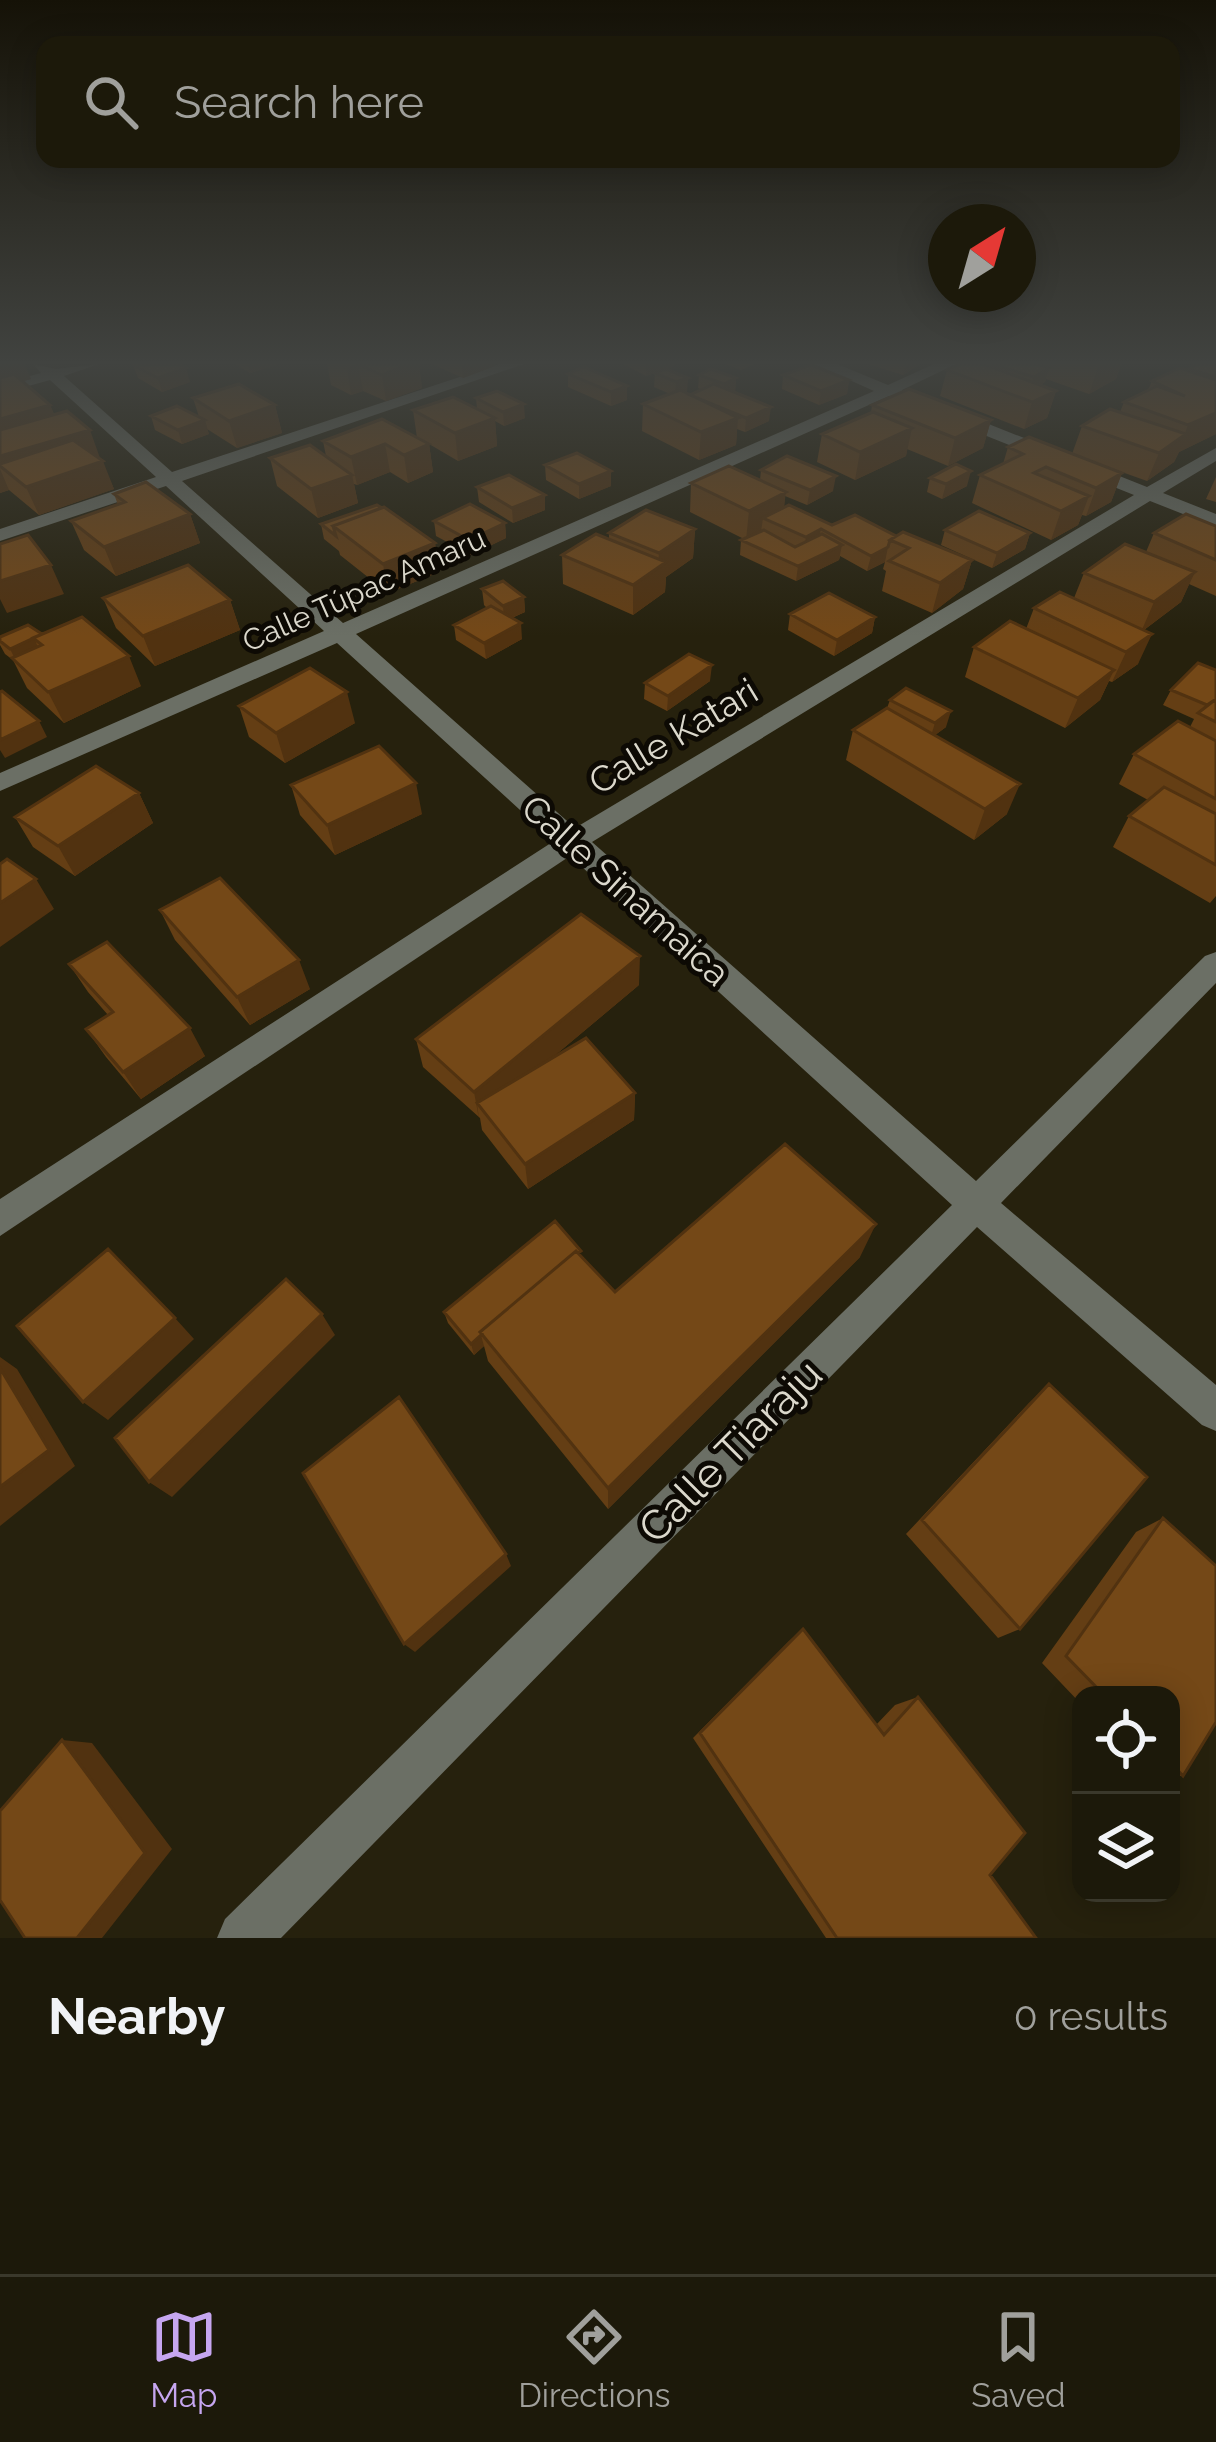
<!DOCTYPE html>
<html lang="en">
<head>
<meta charset="utf-8">
<style>
	body { margin:0; font-family:Raleway,sans-serif; background:#292618; color:#f1f3f6 }
	.controls { position:absolute; right:36px; bottom:36px; display:grid; overflow:hidden; border-radius:24px; box-shadow:0 6px 30px #0003 }
	.controls button { width:108px; height:108px; display:grid; place-items:center; padding:0; border:0; border-bottom:3px solid #3a382b; background:#1c190a; color:#f1f3f6; font:60px sans-serif }
	.compass { position:absolute; left:928px; top:204px; width:108px; height:108px; border-radius:50%; background:#1c190a; box-shadow:0 6px 30px #0003; rotate:37deg }
	.list { margin:0; padding:0; list-style:none }
	h2 { display:flex; justify-content:space-between; align-items:center; height:156px; margin:0; padding:0 48px; font-size:51px }
	h2 small { font-size:39px; font-weight:400; color:#a0a09c }
	.icon { flex:none; width:66px; height:66px; fill:none; stroke:currentColor; stroke-width:2; stroke-linecap:round; stroke-linejoin:round }
	.map { position:relative; flex:none; width:1216px; height:1938px; overflow:hidden }
	.search { position:absolute; background:#1c190a; box-shadow:0 6px 30px #0003; left:36px; right:36px; top:36px; height:132px; display:flex; align-items:center; gap:30px; box-sizing:border-box; padding:0 42px; border-radius:24px; color:#a0a09c; font-size:45px }
	.sheet { height:336px; background:#1c190a }
	nav { display:flex; justify-content:space-around; align-items:center; box-sizing:border-box; height:168px; border-top:3px solid #3a382b; background:#1c190a; font-size:33px; color:#a0a09c }
	nav a { display:grid; justify-items:center; gap:6px }
	nav .on { color:#c6a6f0 }
	.map>svg:first-child { display:block }
</style>
</head>
<body>
<div class="map">
<svg width="1216" height="1938" viewBox="0 0 1216 1938">
	<rect width="100%" height="100%" fill="#26210d"/>
	<g fill="none" stroke-linecap="round" stroke-linejoin="round">
		<path fill="#6b6f65" fill-rule="evenodd" d="M33,364L56,369L99,364L64,376L172,472L499,364H524L182,481L343,623L874,391L814,364H837L888,385L934,364H956L902,390L906,398L889,396L356,634L575,828L1134,495L944,419V411H956L1147,487L1216,448V461L1163,493L1216,514V527L1150,501L592,842L976,1181L1205,956L1216,952V983L1001,1203L1216,1385V1431L1202,1425L977,1227L281,1938H217L225,1919L952,1205L570,856L0,1236V1199L554,841L337,643L0,791V773L324,631L166,486L0,541V529L156,477L50,380L0,394V384L41,373Z"/>
	</g>
	<path fill="#643e14" d="M0,364L31,379L23,381L50,405L54,414L100,458L114,489L39,515L9,490L0,493Z
		M235,364H276L277,365L250,373Z
		M327,364H422L419,365L422,388L386,401L363,391L351,395L331,385Z
		M432,364H495V366L463,378Z
		M623,364H675L667,369L688,378L686,393L691,395L702,390L698,388L699,375L736,378L735,392L769,421L745,432L737,429L736,445L699,460L642,431L643,404L670,394L654,387L655,373L659,371L646,376Z
		M725,364H754L741,370Z
		M868,364H920L903,375Z
		M986,364H1121L1116,379L1089,394L1046,379L1045,382L1040,385L1056,391L1047,418L1024,429L940,396L947,370Z
		M1216,364V434L1179,452L1174,462L1147,481L1077,456L1122,473L1111,502L1086,516L1082,515L1078,525L1051,540L972,503L980,475L1003,464L1008,447L1072,454L1082,426L1120,412L1124,402L1148,390L1152,381L1189,369Z
		M133,365L190,382L162,392L138,378Z
		M568,374L627,386V400L611,406L568,387Z
		M783,375L849,380L847,394L819,405L782,389Z
		M193,398L275,405L282,433L237,448L207,429L209,434L182,444L155,430L151,416L199,417Z
		M476,398L525,418L504,426L495,421L497,446L458,461L429,444L433,472L408,483L390,472L357,485L354,484L358,503L318,518L277,486L270,458L326,456L323,441L417,438L413,410L477,409Z
		M872,405L991,420L983,448L948,466L907,449L906,456L855,480L817,462L822,434L871,413Z
		M545,465L611,486L579,499L546,480Z
		M761,470L833,491L807,505L785,496L784,507L832,525L896,536L972,560L963,589L932,613L882,591L886,571L883,569L885,562L867,571L840,556L839,560L796,581L740,555L741,540L744,539L690,512L691,483L760,480Z
		M1216,477V502L1206,499Z
		M930,478L967,486L942,499L927,492Z
		M477,487L545,510L513,523L479,502Z
		M114,494L190,514L200,543L116,576L84,550L71,521L118,505Z
		M434,521L505,523L506,538L471,555L436,536Z
		M321,524L435,543L439,572L388,593L340,555L339,551L324,539Z
		M1216,526V596L1189,584L1181,602L1144,630L1138,664L1112,682L1109,681L1100,700L1065,728L965,677L974,647L1026,629L1034,608L1074,598L1084,573L1146,552L1154,533Z
		M695,529L693,558L666,577L665,592L633,615L563,584L562,555L609,539V533Z
		M945,530L1030,533L1025,549L992,568L941,545Z
		M482,589L524,597L525,612L512,618L522,639L486,659L456,640L454,625L487,608L484,605Z
		M103,598L230,600L240,630L155,666L116,628Z
		M790,614L875,617L872,633L834,656L788,630Z
		M42,634L141,686L64,723L27,688L13,660L5,654L0,645V637Z
		M1216,670V896L1210,903L1113,847L1129,816L1148,800L1119,784L1134,754L1190,727L1194,719L1163,705L1171,690Z
		M710,681L667,711L644,699L645,683Z
		M890,700L946,727L935,735L1007,814L974,840L846,760L853,730L887,708Z
		M239,706L355,723L285,763L249,737Z
		M291,785L422,814L335,855L300,815Z
		M139,793L153,823L75,876L33,847L15,817Z
		M160,910L310,989L250,1025L175,940Z
		M69,964L205,1056L141,1099L106,1057L86,1029L108,1015L88,992Z
		M639,985L547,1062L635,1093L634,1120L528,1189L482,1130L480,1118L423,1067L416,1039Z
		M581,1256L615,1292L860,1257L608,1509L488,1361L484,1346L474,1355L448,1323L444,1312Z
		M1049,1384L1020,1629L998,1638L906,1534L1029,1403Z
		M1163,1518L1183,1776H1171V1695H1081V1704L1042,1663L1136,1532Z
		M803,1629L876,1725L895,1705L918,1697L990,1875L1036,1938H826L693,1738L789,1641Z"/>
	<path fill="#513210" d="M0,364H25L31,379L0,388Z
		M248,364H276L277,365L250,373Z
		M358,364L363,391L351,395L347,368Z
		M410,364H422L419,365L422,388L386,401L382,375Z
		M462,364H495V366L463,378Z
		M646,364H675V366L646,376Z
		M905,364H920L903,375Z
		M1104,364H1121L1116,379L1089,394L1098,367Z
		M186,368L190,382L162,392L158,378Z
		M1049,368L1045,382L1029,391L1034,377Z
		M688,378L687,392L675,396L676,382Z
		M736,378L735,392L723,398L724,384Z
		M849,380L847,394L819,405L821,391Z
		M627,386V400L611,406V392Z
		M1056,391L1047,418L1024,429L1032,402Z
		M524,404L525,418L504,426L503,412Z
		M50,405L61,432L0,450V419Z
		M275,405L282,433L237,448L229,421Z
		M771,407L769,421L745,432L746,418Z
		M1216,413V434L1179,452L1174,462L1147,481L1159,453L1184,436L1188,425Z
		M495,418L497,446L458,461L455,433Z
		M738,418L736,445L699,460L701,432Z
		M205,420L209,434L182,444L178,430Z
		M991,420L983,448L948,466L955,438Z
		M912,428L906,456L855,480L860,452Z
		M90,430L100,458L20,482L0,466V456Z
		M385,444L390,472L357,485L351,457Z
		M429,444L433,472L408,483L404,455Z
		M103,461L114,489L39,515L26,487Z
		M0,469L9,490L0,493Z
		M611,471V486L579,499V484Z
		M971,471L967,486L942,499L946,484Z
		M1122,473L1111,502L1086,516L1096,488Z
		M352,475L358,503L318,518L311,489Z
		M836,476L833,491L807,505L810,490Z
		M786,492L782,521L763,518L761,532L746,540L749,511Z
		M545,495V510L513,523L512,508Z
		M1089,496L1078,525L1051,540L1061,511Z
		M190,514L200,543L116,576L104,547Z
		M505,523L506,538L471,555L469,540Z
		M695,529L693,558L666,577L665,592L633,615V585L658,568L659,553Z
		M821,529L818,544L803,552L806,537Z
		M1030,533L1025,549L992,568L997,553Z
		M435,543L439,572L388,593L383,564Z
		M842,545L839,560L796,581L798,566Z
		M888,547L885,562L867,571L871,556Z
		M972,560L963,589L932,613L940,583Z
		M51,565L64,594L7,613L0,599V581Z
		M1195,572L1181,602L1141,632L1154,602Z
		M524,597L525,612L504,621L503,606Z
		M230,600L240,630L155,666L143,636Z
		M875,617L872,633L834,656L837,640Z
		M521,623L522,639L486,659L484,643Z
		M1152,634L1138,664L1112,682L1126,652Z
		M34,638L41,654L18,665L10,649Z
		M129,656L141,686L64,723L48,692Z
		M712,665L710,681L667,711L668,696Z
		M1114,670L1100,700L1065,728L1078,698Z
		M347,692L355,723L285,763L276,733Z
		M951,711L946,727L930,739L935,723Z
		M39,721L47,737L5,758L0,750V740Z
		M416,783L422,814L335,855L327,825Z
		M1020,784L1007,814L974,840L985,809Z
		M139,793L153,823L75,876L58,846Z
		M36,879L54,909L0,947V903Z
		M640,956L639,985L485,1114L477,1103L479,1119L474,1092Z
		M299,960L310,989L250,1025L237,997Z
		M190,1028L205,1056L141,1099L123,1072Z
		M635,1093L634,1120L528,1189L525,1164Z
		M876,1224L860,1257L608,1509V1488Z
		M322,1314L335,1335L172,1497L149,1482Z
		M175,1318L194,1339L108,1420L83,1402Z
		M481,1335L484,1346L474,1355L471,1344Z
		M0,1357L17,1369L75,1466L0,1526Z
		M506,1554L511,1566L415,1652L404,1644Z
		M62,1740L92,1743L172,1849L102,1938H77Z"/>
	<path fill="#744817" stroke="#513210" stroke-width="3" d="M179,364L186,368L158,378L133,365Z
		M358,364H410L382,375Z
		M959,364H983L1056,391L1032,402L947,370Z
		M992,364H1037L1049,368L1034,377Z
		M1196,364H1216V377L1189,369Z
		M811,365L849,380L821,391L783,375Z
		M584,367L627,386L611,392L568,374Z
		M1180,368L1216,380V413L1188,425L1124,402L1157,386L1185,396L1152,381Z
		M666,369L688,378L676,382L655,373Z
		M711,369L736,378L724,384L699,375Z
		M14,374L50,405L0,419V378Z
		M239,384L275,405L229,421L193,398Z
		M714,384L771,407L746,418L690,395Z
		M909,389L991,420L955,438L872,405Z
		M680,390L738,418L701,432L643,404Z
		M497,391L524,404L503,412L476,398Z
		M453,397L495,418L455,433L413,410Z
		M177,406L205,420L178,430L151,416Z
		M1110,409L1186,434L1159,453L1082,426Z
		M67,411L90,430L0,456V430Z
		M873,412L912,428L860,452L822,434Z
		M382,419L429,444L404,455L385,444L351,457L323,441Z
		M1029,437L1122,473L1096,488L1046,467L1034,473L1089,496L1061,511L980,475L1023,454L1008,447Z
		M73,440L103,461L26,487L0,466V464Z
		M310,445L352,475L311,489L270,458Z
		M577,453L611,471L579,484L545,465Z
		M787,456L836,476L810,490L761,470Z
		M956,464L971,471L946,484L930,478Z
		M729,466L786,492L749,511L691,483Z
		M509,475L545,495L512,508L477,487Z
		M146,482L190,514L104,547L71,521L125,502L114,494Z
		M470,504L505,523L469,540L434,521Z
		M377,505L382,508L333,526L336,536L321,524Z
		M789,505L832,525L855,515L896,536L890,540L888,547L871,556L821,529L806,537L763,518Z
		M384,507L435,543L383,564L333,526Z
		M646,510L695,529L659,553L609,533Z
		M979,511L1030,533L997,553L945,530Z
		M1186,514L1216,526V560L1154,533Z
		M764,530L795,547L822,534L842,545L798,566L741,540Z
		M903,532L972,560L940,583L889,561L909,548L890,540Z
		M596,534L666,562L633,585L562,555Z
		M28,535L51,565L0,581V544Z
		M1125,544L1195,572L1154,602L1084,573Z
		M188,565L230,600L143,636L103,598Z
		M503,581L524,597L503,606L482,589Z
		M1060,592L1152,634L1126,652L1034,608Z
		M829,593L875,617L837,640L790,614Z
		M491,606L521,623L484,643L454,625Z
		M82,617L129,656L48,692L12,658L42,645L33,638Z
		M1010,621L1114,670L1078,698L974,647Z
		M28,625L42,634L10,649L0,641V637Z
		M689,654L712,665L668,696L645,683Z
		M1198,663L1216,670V699L1207,705L1171,690Z
		M310,668L347,692L276,733L239,706Z
		M906,688L951,711L935,723L890,700Z
		M2,691L39,721L0,740V692Z
		M1216,699V722L1198,713Z
		M887,708L1020,784L985,809L853,730Z
		M1178,721L1216,741V799L1134,754Z
		M379,746L416,783L327,825L291,785Z
		M96,766L139,793L58,846L15,817Z
		M1164,787L1216,814V865L1129,816Z
		M7,859L36,879L0,903V864Z
		M220,878L299,960L237,997L160,910Z
		M581,914L640,956L474,1092L416,1039Z
		M107,942L190,1028L123,1072L86,1029L113,1012L69,964Z
		M586,1038L635,1093L525,1164L477,1103Z
		M785,1144L876,1224L608,1488L480,1332L576,1251L615,1292Z
		M555,1221L581,1251L578,1253L576,1251L480,1332L482,1334L471,1344L444,1312Z
		M108,1249L175,1318L83,1402L17,1326Z
		M286,1279L322,1314L149,1482L115,1438Z
		M0,1368L49,1450L0,1487Z
		M1049,1384L1147,1477L1020,1629L922,1520Z
		M399,1397L506,1554L404,1644L303,1473Z
		M1163,1518L1216,1566V1722L1183,1776L1171,1763V1695H1104L1066,1656Z
		M803,1629L884,1735L918,1697L1025,1833L990,1875L1036,1938H837L700,1733Z
		M62,1740L145,1853L77,1938H25L0,1900V1811Z"/>
	<linearGradient id="sky" x2="0" y2="1"><stop stop-color="#151207"/><stop offset="0.57" stop-color="#414340"/><stop offset="1" stop-color="#414340" stop-opacity="0"/></linearGradient>
	<rect width="1216" height="636" fill="url(#sky)"/>
	<g text-anchor="middle" stroke-width="10" stroke-linejoin="round" paint-order="stroke">
		<g font-size="30" fill="#dbd8cc" stroke="#0d0a04">
			<text transform="translate(364 590) rotate(-24)" y="10">Calle Túpac Amaru</text>
		</g>
		<g font-size="36" fill="#dbd8cc" stroke="#0d0a04">
			<text transform="translate(673 736) rotate(-31)" y="13">Calle Katari</text>
			<text transform="translate(626 890) rotate(42)" y="13">Calle Sinamaica</text>
		</g>
		<g font-size="42" fill="#dbd8cc" stroke="#0d0a04">
			<text transform="translate(730 1451) rotate(-45)" y="15">Calle Tiaraju</text>
		</g>
	</g>
</svg>
<div class="controls">
<button><svg class="icon" aria-label="locate" viewBox="0 0 24 24"><circle cx="12" cy="12" r="6"/><path d="M12 2v4M12 18v4M2 12h4M18 12h4"/></svg></button>
<button><svg class="icon" aria-label="layers" viewBox="0 0 24 24"><path d="M12 4l9 5-9 5-9-5zM3 14l9 5 9-5"/></svg></button>
</div>
<svg class="compass" viewBox="-18 -18 36 36"><path d="M0-13l5 13h-10z" fill="#e53935"/><path d="M0 13l5-13h-10z" fill="#a0a09c"/></svg>
<div class="search"><svg class="icon" aria-label="search" viewBox="0 0 24 24"><circle cx="10" cy="10" r="6"/><path d="M15 15l6 6"/></svg>Search here</div>
</div>
<section class="sheet">
<h2>Nearby<small>0 results</small></h2>
<ul class="list">
</ul>
</section>
<nav>
<a class="on"><svg class="icon" aria-label="map" viewBox="0 0 24 24"><path d="M3 6l6-2 6 2 6-2v14l-6 2-6-2-6 2zM9 4v14M15 6v14"/></svg>Map</a>
<a><svg class="icon" aria-label="directions" viewBox="0 0 24 24"><path d="M12 3l9 9-9 9-9-9zM9 14v-3h6M13 9l2 2-2 2"/></svg>Directions</a>
<a><svg class="icon" aria-label="saved" viewBox="0 0 24 24"><path d="M7 4h10v16l-5-4-5 4z"/></svg>Saved</a>
</nav>
</body>
</html>
